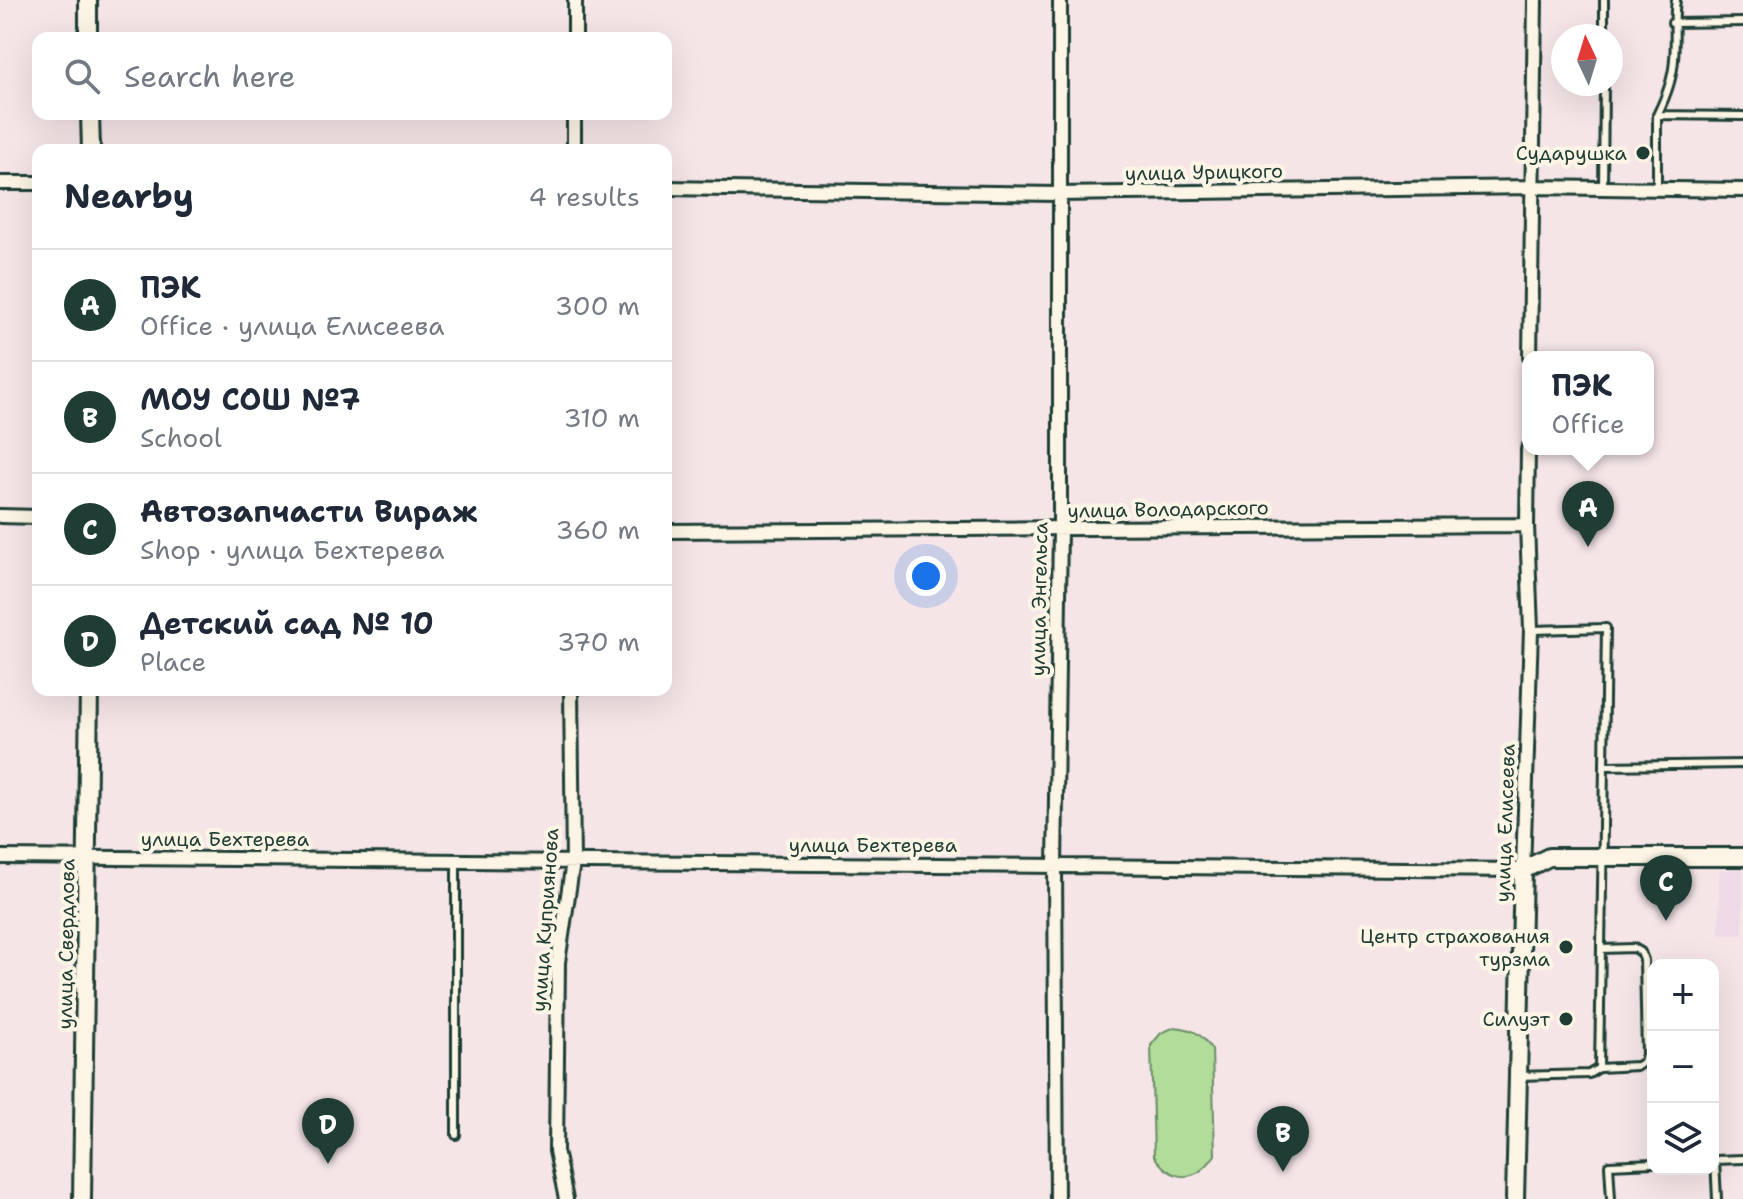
<!DOCTYPE html>
<html lang="en">
<head>
<meta charset="utf-8">
<style>
	body { margin:0; font-family:"Shantell Sans",sans-serif; background:#f2f2f3; color:#1f2937 }
	.controls { position:absolute; right:24px; bottom:24px; display:grid; overflow:hidden; border-radius:16px; box-shadow:0 8px 32px #0002 }
	.controls button { width:72px; height:72px; display:grid; place-items:center; padding:0; border:0; border-bottom:2px solid #e0e1e3; background:#fff; color:#1f2937; font:40px sans-serif }
	.compass { position:absolute; left:1551px; top:24px; width:72px; height:72px; border-radius:50%; background:#fff; box-shadow:0 8px 32px #0002; rotate:356deg }
	.you { position:absolute; left:926px; top:576px; width:28px; height:28px; margin:-20px; border:6px solid #fff; border-radius:50%; background:#1a73e8; box-shadow:0 0 0 12px #1a73e833 }
	.badge { display:grid; place-items:center; width:52px; height:52px; border-radius:50%; background:#1f3d34; color:#fff; font-size:26px; font-weight:700 }
	.pin { position:absolute; translate:-50% -66px; filter:drop-shadow(0 2px 4px #0008) }
	.pin::after { content:''; position:absolute; top:42px; width:28px; height:24px; background:inherit; clip-path:polygon(0 0,100% 0,50% 100%) }
	.popup { position:absolute; left:1522px; top:351px; width:132px; height:104px; box-sizing:border-box; display:grid; place-content:center; border-radius:16px; background:#fff; filter:drop-shadow(0 2px 6px #0005); font-size:26px; white-space:nowrap; color:#747a83 }
	.popup b { font-size:30px; color:#1f2937 }
	.popup::after { content:''; position:absolute; left:50%; top:100%; margin-left:-16px; border:16px solid transparent; border-top-color:#fff }
	.list { margin:0; padding:0; list-style:none }
	h2 { display:flex; justify-content:space-between; align-items:center; height:104px; margin:0; padding:0 32px; font-size:34px }
	h2 small { font-size:26px; font-weight:400; color:#747a83 }
	.list li { display:grid; grid-template-columns:52px 1fr auto; gap:24px; align-items:center; box-sizing:border-box; height:112px; padding:0 32px; border-top:2px solid #e0e1e3 }
	.list b { display:block; font-size:30px; white-space:nowrap }
	.list p { margin:0; font-size:26px; white-space:nowrap; color:#747a83 }
	.list em { font-size:26px; font-style:normal; color:#747a83 }
	.icon { flex:none; width:44px; height:44px; fill:none; stroke:currentColor; stroke-width:2; stroke-linecap:round; stroke-linejoin:round }
	.map { position:relative; flex:none; width:1743px; height:1199px; overflow:hidden }
	.search { position:absolute; background:#fff; box-shadow:0 8px 32px #0002; left:32px; top:32px; width:640px; height:88px; display:flex; align-items:center; gap:20px; box-sizing:border-box; padding:0 28px; border-radius:16px; color:#747a83; font-size:30px }
	.panel { position:absolute; background:#fff; box-shadow:0 8px 32px #0002; left:32px; top:144px; width:640px; height:552px; border-radius:16px }
	.map>svg:first-child { display:block }
</style>
</head>
<body>
<div class="map">
<svg width="1743" height="1199" viewBox="0 0 1743 1199">
	<rect width="100%" height="100%" fill="#f5e5e7"/>
	<filter id="ink" filterUnits="userSpaceOnUse"><feTurbulence type="fractalNoise" baseFrequency=".0125" numOctaves="2"/><feDisplacementMap in="SourceGraphic" scale="16" xChannelSelector="R" yChannelSelector="G"/><feConvolveMatrix kernelMatrix="1 2 1 2 8 2 1 2 1" color-interpolation-filters="sRGB"/></filter>
	<g filter="url(#ink)">
		<path fill="#f0dae8" d="M1743,869V935H1719V870Z"/>
		<path fill="#b2dc99" stroke="#688c66" stroke-width="2" d="M1175,1027C1194,1029 1202,1034 1212,1050L1215,1155C1196,1183 1173,1183 1154,1156L1151,1045L1161,1033Z"/>
		<g fill="none" stroke-linecap="round" stroke-linejoin="round">
			<defs>
				<path id="lane" d="M1672,23L1743,22
					M1604,36V0
					M1657,115C1666,97 1673,79 1674,59C1676,39 1673,20 1676,0
					M1603,188L1604,84
					M1657,189V115L1743,116
					M1532,630L1606,628L1604,766
					M456,861V1135
					M1599,1068L1637,1066L1644,1062L1646,1054L1644,960L1641,952L1634,948L1601,949
					M1518,1076L1589,1074L1599,1068L1604,766L1743,764
					M1611,1199L1609,1165L1653,1163
					M1717,1199L1715,1160L1743,1159"/>
				<path id="street" d="M575,38V0
					M574,150V114
					M0,183H38
					M666,188L1058,194L1532,187L1743,190
					M1530,357L1535,0
					M0,516L38,517
					M666,531L1527,525
					M0,857L1523,870L1531,630L1527,525L1528,449
					M566,1199L556,1151L558,962L573,862L571,690
					M1057,1199L1055,866L1060,530V0"/>
				<path id="secondary" d="M88,0V38
					M90,114L91,150
					M82,1199L89,690
					M1515,1199L1523,870L1549,857H1743"/>
			</defs>
			<use href="#lane" stroke="#1f3d34" stroke-width="12"/>
			<use href="#street" stroke="#1f3d34" stroke-width="18"/>
			<use href="#secondary" stroke="#1f3d34" stroke-width="22"/>
			<use href="#lane" stroke="#fcf5e5" stroke-width="6"/>
			<use href="#street" stroke="#fcf5e5" stroke-width="12"/>
			<use href="#secondary" stroke="#fcf5e5" stroke-width="16"/>
		</g>
	</g>
	<g fill="#1f3d34" stroke="#fcf5e5" stroke-width="3">
		<circle cx="1643" cy="153" r="8"/>
		<circle cx="1566" cy="947" r="8"/>
		<circle cx="1566" cy="1019" r="8"/>
	</g>
	<g text-anchor="middle" stroke-width="8" stroke-linejoin="round" paint-order="stroke">
		<g font-size="20" fill="#1f3d34" stroke="#fcf5e5" text-anchor="end">
			<text x="1627" y="160">Сударушка</text>
			<text x="1550" y="943">Центр страхования<tspan x="1550" dy="23">турзма</tspan></text>
			<text x="1550" y="1026">Силуэт</text>
		</g>
		<g font-size="20" fill="#1f3d34" stroke="#fcf5e5">
			<text transform="translate(1204 172) rotate(-1)" y="7">улица Урицкого</text>
			<text transform="translate(1168 509) rotate(-1)" y="7">улица Володарского</text>
			<text transform="translate(1039 599) rotate(-89)" y="7">улица Энгельса</text>
			<text transform="translate(1505 823) rotate(-88)" y="7">улица Елисеева</text>
			<text x="225" y="846">улица Бехтерева</text>
			<text x="873" y="852">улица Бехтерева</text>
			<text transform="translate(545 920) rotate(-86)" y="7">улица Куприянова</text>
			<text transform="translate(66 944) rotate(-89)" y="7">улица Свердлова</text>
		</g>
	</g>
</svg>
<div class="controls">
<button>+</button>
<button>−</button>
<button><svg class="icon" aria-label="layers" viewBox="0 0 24 24"><path d="M12 4l9 5-9 5-9-5zM3 14l9 5 9-5"/></svg></button>
</div>
<svg class="compass" viewBox="-18 -18 36 36"><path d="M0-13l5 13h-10z" fill="#e53935"/><path d="M0 13l5-13h-10z" fill="#747a83"/></svg>
<div class="you"></div>
<div class="pin badge" style="left:1588px;top:547px">A</div>
<div class="popup"><b>ПЭК</b>Office</div>
<div class="pin badge" style="left:1283px;top:1172px">B</div>
<div class="pin badge" style="left:1666px;top:921px">C</div>
<div class="pin badge" style="left:328px;top:1164px">D</div>
<div class="search"><svg class="icon" aria-label="search" viewBox="0 0 24 24"><circle cx="10" cy="10" r="6"/><path d="M15 15l6 6"/></svg>Search here</div>
<section class="panel">
<h2>Nearby<small>4 results</small></h2>
<ul class="list">
<li><span class="badge">A</span><div><b>ПЭК</b><p>Office · улица Елисеева</p></div><em>300 m</em></li>
<li><span class="badge">B</span><div><b>МОУ СОШ №7</b><p>School</p></div><em>310 m</em></li>
<li><span class="badge">C</span><div><b>Автозапчасти Вираж</b><p>Shop · улица Бехтерева</p></div><em>360 m</em></li>
<li><span class="badge">D</span><div><b>Детский сад № 10</b><p>Place</p></div><em>370 m</em></li>
</ul>
</section>
</div>
</body>
</html>
